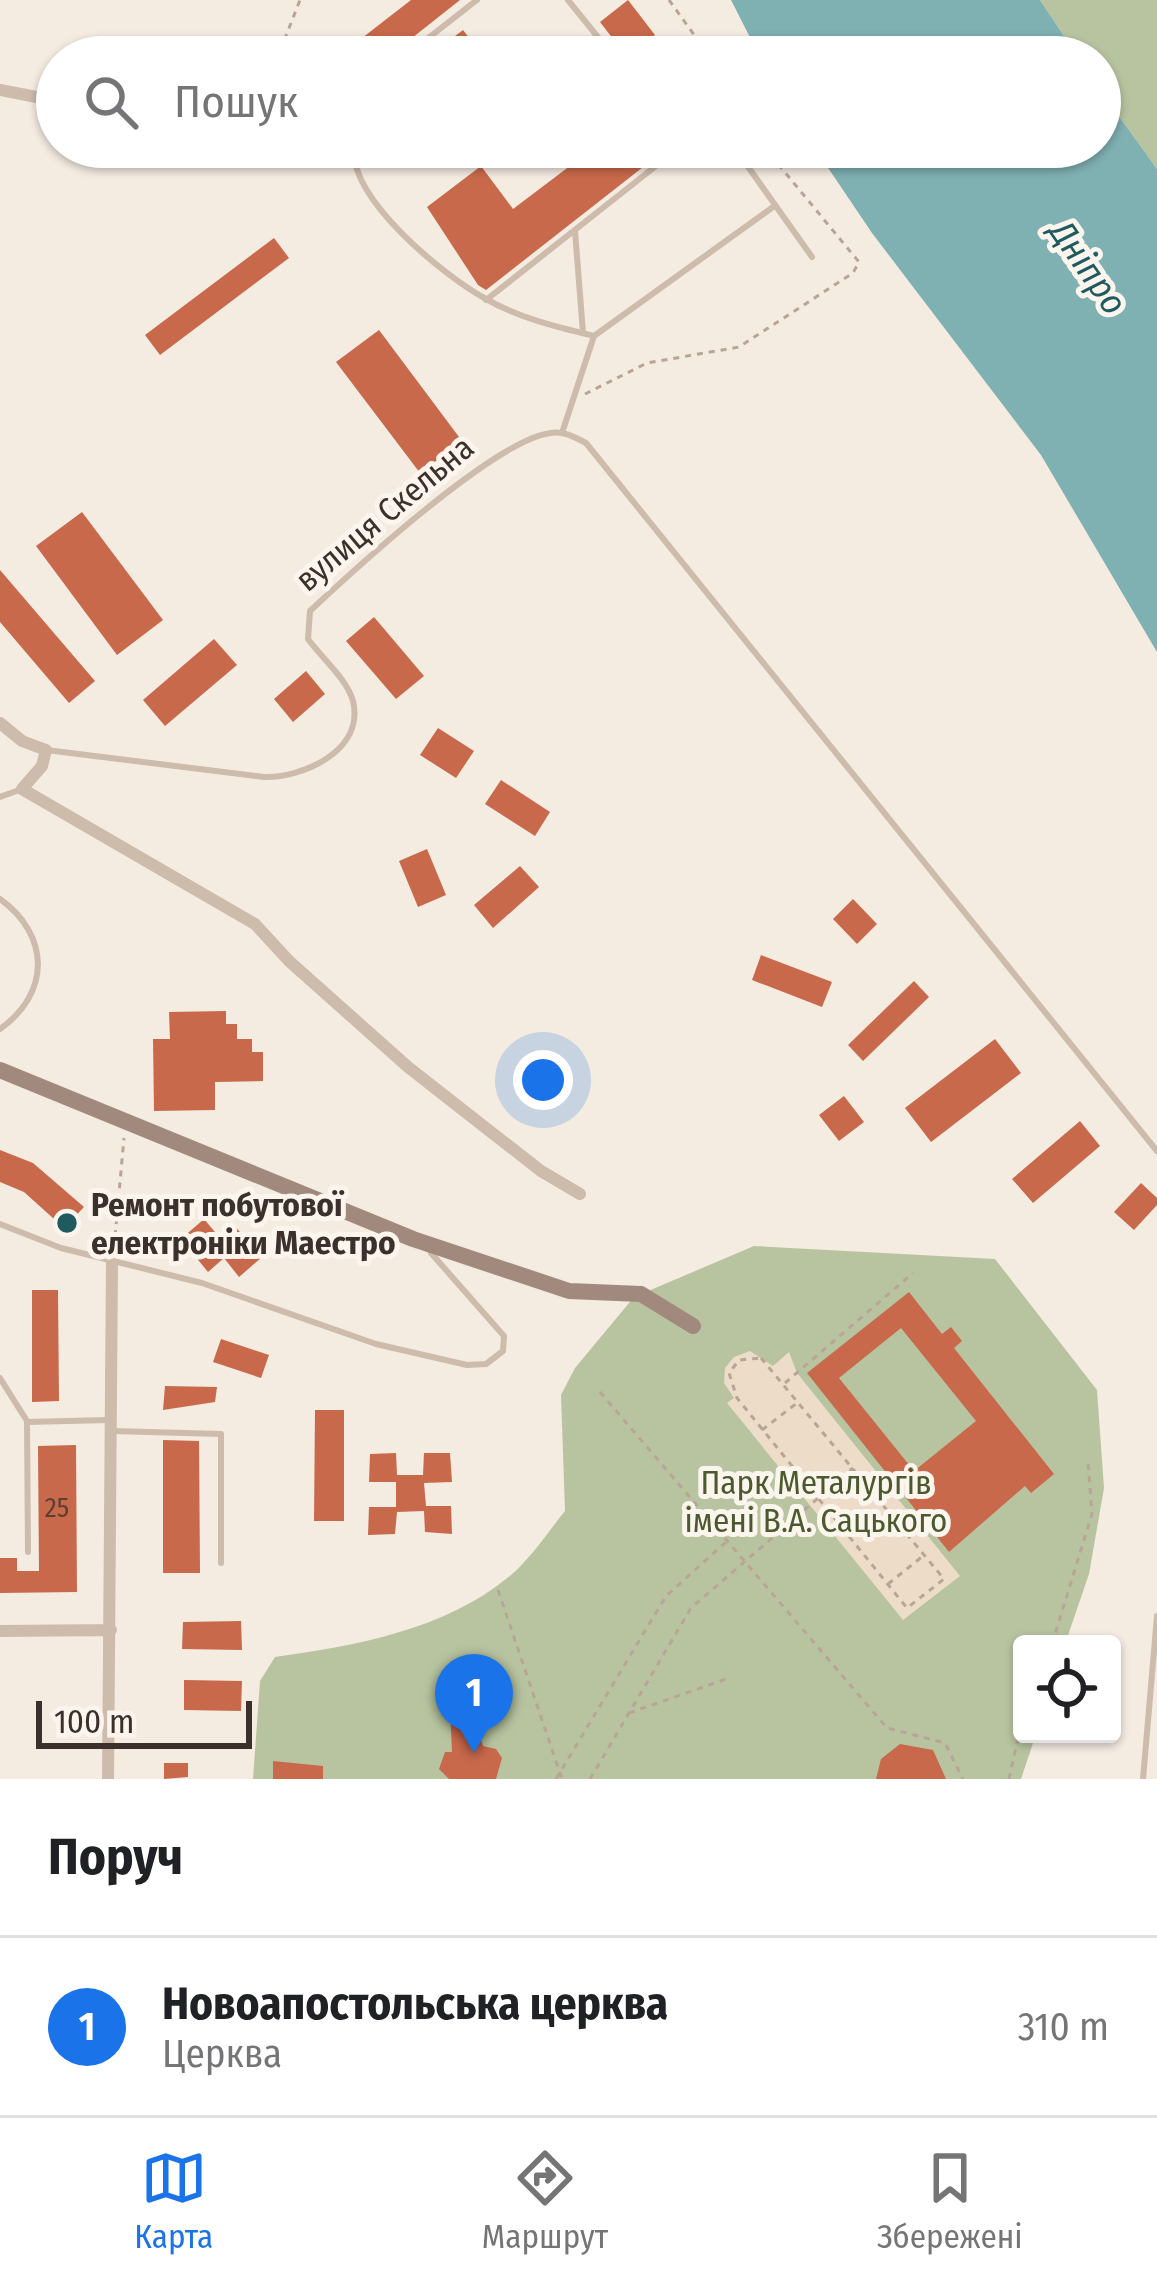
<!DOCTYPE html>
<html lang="uk">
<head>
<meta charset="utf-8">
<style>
	body { margin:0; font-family:"Fira Sans Condensed",sans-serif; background:#f6f6f6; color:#202124 }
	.controls { position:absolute; right:36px; bottom:36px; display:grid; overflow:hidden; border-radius:12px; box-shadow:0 3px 9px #0004 }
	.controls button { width:108px; height:108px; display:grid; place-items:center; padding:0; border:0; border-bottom:3px solid #e0e0e0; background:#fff; color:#202124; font:60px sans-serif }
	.scale { position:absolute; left:36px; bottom:30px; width:216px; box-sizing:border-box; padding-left:12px; border:6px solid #3b302b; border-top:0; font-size:33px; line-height:42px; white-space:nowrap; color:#3b302b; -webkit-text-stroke:9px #fbf5ee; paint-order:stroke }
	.you { position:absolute; left:543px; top:1080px; width:42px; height:42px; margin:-30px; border:9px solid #fff; border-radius:50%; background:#1a73e8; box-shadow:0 0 0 18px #1a73e833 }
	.badge { display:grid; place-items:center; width:78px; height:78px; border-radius:50%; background:#1a73e8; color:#fff; font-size:39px; font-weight:700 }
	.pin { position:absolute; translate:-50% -99px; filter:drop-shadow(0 3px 6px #0008) }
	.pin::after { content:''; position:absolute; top:63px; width:42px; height:36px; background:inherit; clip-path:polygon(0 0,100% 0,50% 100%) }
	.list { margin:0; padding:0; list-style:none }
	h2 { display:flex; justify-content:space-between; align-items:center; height:156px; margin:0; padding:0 48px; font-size:51px }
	h2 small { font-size:39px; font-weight:400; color:#757577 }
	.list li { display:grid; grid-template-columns:78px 1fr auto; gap:36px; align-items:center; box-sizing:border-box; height:180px; padding:0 48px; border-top:3px solid #e0e0e0 }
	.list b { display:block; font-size:45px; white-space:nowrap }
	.list p { margin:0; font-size:39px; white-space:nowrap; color:#757577 }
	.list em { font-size:39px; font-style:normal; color:#757577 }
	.icon { flex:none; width:66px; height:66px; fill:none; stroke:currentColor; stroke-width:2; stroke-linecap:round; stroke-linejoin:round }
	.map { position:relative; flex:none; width:1157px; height:1779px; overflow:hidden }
	.search { position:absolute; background:#fff; box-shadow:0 3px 9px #0004; left:36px; right:36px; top:36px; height:132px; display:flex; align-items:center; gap:30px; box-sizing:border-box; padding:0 42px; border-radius:66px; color:#757577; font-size:45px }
	.sheet { height:336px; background:#fff }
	nav { display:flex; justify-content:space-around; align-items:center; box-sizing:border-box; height:168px; border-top:3px solid #e0e0e0; background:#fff; font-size:33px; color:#757577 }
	nav a { display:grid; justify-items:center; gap:6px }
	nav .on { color:#1a73e8 }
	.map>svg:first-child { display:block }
</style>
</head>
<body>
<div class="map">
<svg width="1157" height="1779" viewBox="0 0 1157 1779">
	<rect width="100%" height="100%" fill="#f4ebe1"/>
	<path fill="#b8c4a0" d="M1040,0H1157V169L1100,90V57H1078Z
		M754,1246L995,1259L1097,1390L1104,1488L1089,1574L1065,1644H1022V1734H1036L1021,1779H253L260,1681L275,1657C355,1646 446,1630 511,1575C531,1558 548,1532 565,1511L561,1395L575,1368L634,1297Z"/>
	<path fill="#ecdcc8" d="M750,1351L773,1366L789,1352L797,1373L960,1576L903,1620L727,1403L734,1398L724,1383L725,1368L734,1357Z"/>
	<path fill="#7fb0b2" d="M731,0H1040L1078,57H760Z
		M1100,90L1157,169V652L1041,455L872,233L814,147H1100Z"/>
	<path fill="#c8694b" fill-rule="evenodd" d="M411,0H460L388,57H363L353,45Z
		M628,0L655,35L627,57L600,22Z
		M463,30L484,57H427Z
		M595,147H642L652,160L486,290L478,285L427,207L481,166L513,209Z
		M274,238L289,258L160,355L145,335Z
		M379,330L462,441L420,473L336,362Z
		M82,512L163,620L117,655L36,546Z
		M0,570L95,681L69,703L0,622Z
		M374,617L424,676L396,699L346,641Z
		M214,639L237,665L165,726L143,700Z
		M306,671L325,694L293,722L274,699Z
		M438,728L474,751L456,778L420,755Z
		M501,780L550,812L535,836L485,804Z
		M427,849L446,895L418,907L399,861Z
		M520,866L539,887L493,928L474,905Z
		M853,899L877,924L857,944L833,919Z
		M761,955L832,982L822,1007L752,980Z
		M914,981L929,997L863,1061L848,1045Z
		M226,1011V1024H237V1039H252V1052H263V1081L215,1082V1110L154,1111L153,1039H170L169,1012Z
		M995,1039L1021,1073L931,1142L905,1108Z
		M844,1096L864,1122L839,1141L819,1115Z
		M1080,1121L1100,1146L1033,1203L1012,1179Z
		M0,1150L33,1163L84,1207L64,1228L24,1192L0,1182Z
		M1141,1183L1157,1198V1205L1134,1230L1114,1212Z
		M204,1219L220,1238L235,1226L261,1258L239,1277L224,1258L208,1272L181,1239Z
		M32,1290H58L59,1401L32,1402Z
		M909,1292L942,1334L951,1327L962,1341L954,1348L1054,1474L1031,1493L1025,1486L949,1552L807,1373ZM901,1328L976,1421L914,1471L839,1378Z
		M221,1339L269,1355L261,1378L213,1362Z
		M165,1386L217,1387L215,1402L163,1410Z
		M315,1410H344V1521H314Z
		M163,1440L199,1441L200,1573H163Z
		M76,1445L77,1592L0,1593V1558H17V1571H39L38,1446Z
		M396,1453L397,1475H423L424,1453H450L452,1482L424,1483L426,1506H451L452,1534L425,1532L424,1511L397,1512L395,1534L368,1535L369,1507H396V1482H369L370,1454Z
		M241,1621L242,1650L182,1649L183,1622Z
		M184,1680L242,1681L241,1711L184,1710Z
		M470,1703L483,1746L496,1749L502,1758L496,1779H449L439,1769L445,1752H452L450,1707Z
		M900,1744L933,1750L946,1779H876L881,1759Z
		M273,1761L323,1766V1779H273Z
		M164,1763H188V1777L164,1779Z"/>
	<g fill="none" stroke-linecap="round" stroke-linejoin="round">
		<path stroke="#b9a596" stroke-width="3" stroke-dasharray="6 6" stroke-linecap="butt" d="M669,0L710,57
			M268,57L284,41L300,0
			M585,394L647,363L739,347L853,273L859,262L764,147
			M114,1248L124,1138
			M761,1358L944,1579L907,1608L737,1398L729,1373L739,1360Z
			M785,1383L913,1273
			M600,1392L887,1728L945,1743L963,1779
			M762,1430L797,1403
			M888,1584L923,1556
			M498,1590L562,1779
			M1052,1644L1092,1514L1088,1462
			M629,1713L729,1678
			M556,1779L666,1596L726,1542
			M590,1779L691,1608L853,1468
			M1009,1779L1022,1720"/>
		<path stroke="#cdbbac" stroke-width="6" d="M568,0L614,57
			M404,57L477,0
			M354,147C349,199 444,276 486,299C519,318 557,327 594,336
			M734,147L812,257
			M575,231L583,333
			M486,300L680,147
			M562,433L594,336L773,207
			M46,750L264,777C302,778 365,751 353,701C347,679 321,657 308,639L310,611C355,569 496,439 551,433C564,431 574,437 586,443L1157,1151
			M0,797L22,789
			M0,899C50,935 51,993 0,1029
			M0,1224L61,1248L202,1283L376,1344L467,1365L486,1364L503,1351L504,1336L431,1253
			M0,1378L27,1421
			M112,1431L221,1434V1563
			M28,1552L27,1422L108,1420
			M1143,1779L1157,1616"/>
		<path stroke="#cdbbac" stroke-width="12" d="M0,90L57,101
			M0,723L22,741L46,750L42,766L22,789L255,924L289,961L408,1067L541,1171L580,1194
			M0,1631L111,1630
			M108,1779L112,1261"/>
		<path stroke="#a18a7d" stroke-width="16" d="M0,1070L413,1239L569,1291L641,1294L693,1326"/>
	</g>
	<circle fill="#1f5a5e" stroke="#fbf5ee" stroke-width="4.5" cx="67" cy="1223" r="12"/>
	<g text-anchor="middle" stroke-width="10" stroke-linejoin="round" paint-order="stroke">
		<g font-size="27" fill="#5e3e33">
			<text x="57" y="1517">25</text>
		</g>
		<g font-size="33" fill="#3b302b" stroke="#fbf5ee">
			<text transform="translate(384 513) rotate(-40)" y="12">вулиця Скельна</text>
		</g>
		<g font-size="33" font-weight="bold" fill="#3b302b" stroke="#fbf5ee" text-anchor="start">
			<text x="91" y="1216">Ремонт побутової<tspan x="91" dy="38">електроніки Маестро</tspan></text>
		</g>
		<g font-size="33" fill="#4a5a2e" stroke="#fbf5ee">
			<text x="816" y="1494">Парк Металургів<tspan x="816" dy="38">імені В.А. Сацького</tspan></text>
		</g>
		<g font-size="36" font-style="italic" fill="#1f5a5e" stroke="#fbf5ee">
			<text transform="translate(1089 267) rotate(55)" y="13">Дніпро</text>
		</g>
	</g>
</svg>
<div class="controls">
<button><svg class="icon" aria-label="locate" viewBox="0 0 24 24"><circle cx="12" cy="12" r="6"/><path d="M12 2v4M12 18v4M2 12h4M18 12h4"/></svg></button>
</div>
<div class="scale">100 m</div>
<div class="you"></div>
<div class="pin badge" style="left:474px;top:1753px">1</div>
<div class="search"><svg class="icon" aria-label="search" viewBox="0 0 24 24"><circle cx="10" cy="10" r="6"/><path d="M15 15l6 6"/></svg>Пошук</div>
</div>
<section class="sheet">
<h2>Поруч<small></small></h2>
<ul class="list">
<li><span class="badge">1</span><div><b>Новоапостольська церква</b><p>Церква</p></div><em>310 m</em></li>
</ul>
</section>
<nav>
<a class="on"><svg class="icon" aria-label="map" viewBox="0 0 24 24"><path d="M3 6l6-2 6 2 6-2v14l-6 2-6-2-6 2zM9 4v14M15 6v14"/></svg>Карта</a>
<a><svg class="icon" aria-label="directions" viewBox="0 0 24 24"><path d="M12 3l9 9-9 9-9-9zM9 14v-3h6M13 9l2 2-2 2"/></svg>Маршрут</a>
<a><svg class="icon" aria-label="saved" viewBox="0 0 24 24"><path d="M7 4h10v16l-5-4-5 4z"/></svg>Збережені</a>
</nav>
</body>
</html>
